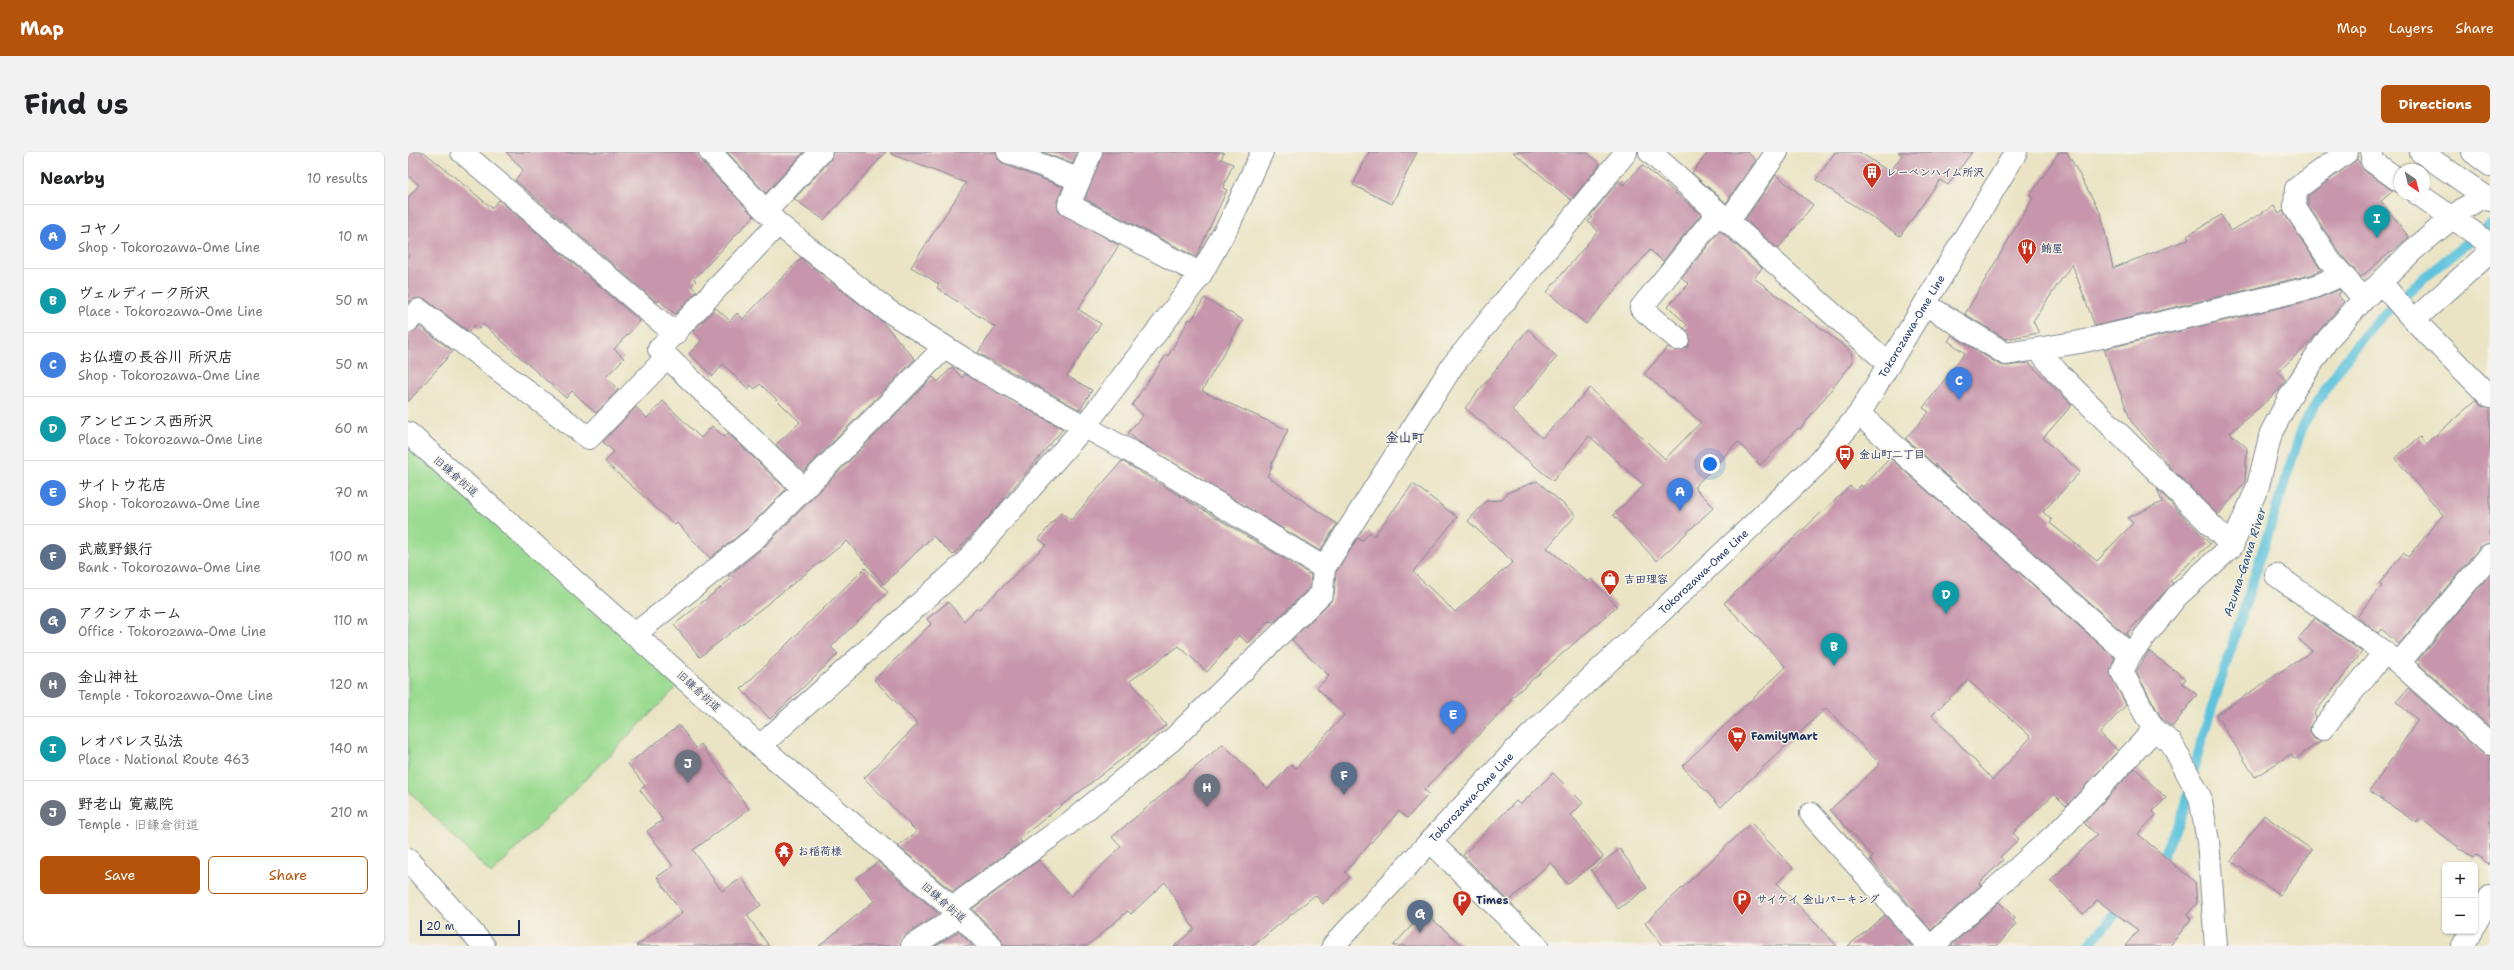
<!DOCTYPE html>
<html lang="en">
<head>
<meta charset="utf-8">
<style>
	body { margin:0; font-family:"Shantell Sans","Klee One",sans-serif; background:#f2f2f2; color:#202124 }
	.controls { position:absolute; right:12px; bottom:12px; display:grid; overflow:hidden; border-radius:6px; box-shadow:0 1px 3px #0004 }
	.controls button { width:36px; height:36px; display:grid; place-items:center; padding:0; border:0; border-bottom:1px solid #e0e0e0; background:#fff; color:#202124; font:20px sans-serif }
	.compass { position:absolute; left:1986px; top:12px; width:36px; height:36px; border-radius:50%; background:#fff; box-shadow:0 1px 3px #0004; rotate:145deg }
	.scale { position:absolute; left:12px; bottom:10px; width:100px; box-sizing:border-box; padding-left:4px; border:2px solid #1b2f5e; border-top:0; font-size:11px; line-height:14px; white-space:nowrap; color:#1b2f5e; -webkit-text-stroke:3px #f7f3e8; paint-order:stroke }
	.you { position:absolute; left:1302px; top:312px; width:14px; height:14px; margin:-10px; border:3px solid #fff; border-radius:50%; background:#1a73e8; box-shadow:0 0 0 6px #1a73e833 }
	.badge { display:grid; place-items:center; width:26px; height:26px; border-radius:50%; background:#b45309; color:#fff; font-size:13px; font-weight:700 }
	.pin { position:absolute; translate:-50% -33px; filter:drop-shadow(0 1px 2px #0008) }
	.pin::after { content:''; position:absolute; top:21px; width:14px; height:12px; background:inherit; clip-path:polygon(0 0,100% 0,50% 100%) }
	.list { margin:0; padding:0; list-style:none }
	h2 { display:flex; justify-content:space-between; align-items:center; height:52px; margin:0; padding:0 16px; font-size:17px }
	h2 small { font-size:13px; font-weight:400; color:#757577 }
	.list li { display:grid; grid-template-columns:26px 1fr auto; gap:12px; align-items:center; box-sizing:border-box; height:64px; padding:0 16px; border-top:1px solid #e0e0e0 }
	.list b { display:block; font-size:15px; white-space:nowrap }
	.list p { margin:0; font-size:13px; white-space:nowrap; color:#757577 }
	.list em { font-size:13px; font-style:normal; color:#757577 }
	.actions { display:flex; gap:8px; padding:12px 16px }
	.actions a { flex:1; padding:9px 0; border:1px solid #b45309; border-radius:6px; text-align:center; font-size:14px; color:#b45309 }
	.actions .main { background:#b45309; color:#fff }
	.map { position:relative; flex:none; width:2082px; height:794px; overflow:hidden; border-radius:6px }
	header { display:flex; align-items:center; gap:24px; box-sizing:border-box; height:56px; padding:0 20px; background:#b45309; color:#fff }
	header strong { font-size:19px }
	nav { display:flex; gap:22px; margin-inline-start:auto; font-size:14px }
	.intro { display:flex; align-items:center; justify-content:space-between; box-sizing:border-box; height:96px; padding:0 24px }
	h1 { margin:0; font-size:28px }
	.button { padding:10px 18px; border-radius:6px; background:#b45309; color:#fff; font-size:14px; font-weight:700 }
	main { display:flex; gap:24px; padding:0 24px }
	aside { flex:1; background:#fff; border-radius:6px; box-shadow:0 1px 3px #0004 }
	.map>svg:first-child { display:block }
</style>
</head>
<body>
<header>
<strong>Map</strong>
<nav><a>Map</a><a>Layers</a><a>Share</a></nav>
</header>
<div class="intro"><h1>Find us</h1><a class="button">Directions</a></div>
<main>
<aside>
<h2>Nearby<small>10 results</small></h2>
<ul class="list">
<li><span class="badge" style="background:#3f7fe0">A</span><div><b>コヤノ</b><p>Shop · Tokorozawa-Ome Line</p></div><em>10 m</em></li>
<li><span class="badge" style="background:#0f9aa8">B</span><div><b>ヴェルディーク所沢</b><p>Place · Tokorozawa-Ome Line</p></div><em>50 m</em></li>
<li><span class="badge" style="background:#3f7fe0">C</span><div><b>お仏壇の長谷川 所沢店</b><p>Shop · Tokorozawa-Ome Line</p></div><em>50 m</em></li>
<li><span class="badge" style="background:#0f9aa8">D</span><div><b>アンビエンス西所沢</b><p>Place · Tokorozawa-Ome Line</p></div><em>60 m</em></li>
<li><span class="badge" style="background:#3f7fe0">E</span><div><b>サイトウ花店</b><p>Shop · Tokorozawa-Ome Line</p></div><em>70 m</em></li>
<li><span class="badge" style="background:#5c6f8a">F</span><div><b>武蔵野銀行</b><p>Bank · Tokorozawa-Ome Line</p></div><em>100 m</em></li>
<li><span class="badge" style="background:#5c6f8a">G</span><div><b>アクシアホーム</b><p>Office · Tokorozawa-Ome Line</p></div><em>110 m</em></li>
<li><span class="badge" style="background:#6b7280">H</span><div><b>金山神社</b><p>Temple · Tokorozawa-Ome Line</p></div><em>120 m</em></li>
<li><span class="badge" style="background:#0f9aa8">I</span><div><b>レオパレス弘法</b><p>Place · National Route 463</p></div><em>140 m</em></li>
<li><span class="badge" style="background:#6b7280">J</span><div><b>野老山 寛藏院</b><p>Temple · 旧鎌倉街道</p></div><em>210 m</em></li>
</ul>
<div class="actions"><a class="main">Save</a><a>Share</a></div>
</aside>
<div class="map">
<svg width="2082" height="794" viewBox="0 0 2082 794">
	<rect width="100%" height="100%" fill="#f7f3e8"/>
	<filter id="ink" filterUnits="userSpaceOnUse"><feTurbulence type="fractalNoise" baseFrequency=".025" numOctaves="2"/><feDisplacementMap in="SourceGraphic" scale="8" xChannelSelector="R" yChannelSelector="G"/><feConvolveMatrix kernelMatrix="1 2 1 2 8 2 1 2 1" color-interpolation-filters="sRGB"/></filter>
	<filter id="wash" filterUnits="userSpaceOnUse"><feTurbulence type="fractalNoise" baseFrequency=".012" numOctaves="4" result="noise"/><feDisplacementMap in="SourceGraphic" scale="16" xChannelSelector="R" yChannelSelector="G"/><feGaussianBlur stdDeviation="0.9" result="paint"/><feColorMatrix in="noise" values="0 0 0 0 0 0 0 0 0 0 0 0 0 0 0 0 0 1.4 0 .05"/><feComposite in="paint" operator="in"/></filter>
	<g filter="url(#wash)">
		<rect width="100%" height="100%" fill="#eae4c5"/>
		<path fill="#9bdb91" stroke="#5b8578" d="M0,294L271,533L83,722L0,638Z"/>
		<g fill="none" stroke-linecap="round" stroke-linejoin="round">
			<path stroke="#5fc3dd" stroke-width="10" d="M1750,715L1777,656L1793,590L1895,273C1914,243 1933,211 1956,184C1992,142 2038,108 2082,73
				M1679,794L1717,752"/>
		</g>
		<g id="blocks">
			<path fill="#c796ac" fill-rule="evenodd" d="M0,0H16L84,56L91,48L232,169L206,197L216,206L198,225L210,238L188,261L164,239L158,246L75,172L71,177L67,173L61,180L18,148L8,146L0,151V46L11,33L0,24Z
				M98,0H290L293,9L346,64L286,127L288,129L283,134L289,139L267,162L251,148L249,150L107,28L115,18Z
				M319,0H396L358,41Z
				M425,0H478L416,68L386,47L422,9Z
				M483,0H588L590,7L595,12L655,35L649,49L651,60L711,93L670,157L693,172L659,224L684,238L672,258L570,201L587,175L529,136L531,132L503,115L558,31L483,2Z
				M634,0H669L665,12Z
				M695,0H816L813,7L825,12L815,36L819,38L788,105L677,47Z
				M961,0H1009L984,52L945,33Z
				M1105,0H1178L1192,12L1163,48Z
				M1300,0H1339L1348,8L1318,51L1284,21Z
				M1427,0H1451L1482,20L1494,3L1490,0H1564L1540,33L1532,28L1492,84L1408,28Z
				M1651,0H1659L1693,62L1705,116L1781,87L1779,84L1813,63L1823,79L1866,54L1871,62L1875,59L1913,118L1902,123L1687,174L1664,112L1625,169L1631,181L1598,187L1557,162L1625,46L1622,44Z
				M1949,7L1957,19L1985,39L1973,49L2001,85L1953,125L1932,101L1900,53V44Z
				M1234,13L1293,62L1255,109L1242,98L1178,172L1139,140L1190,79L1180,70L1184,65L1182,64L1211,29L1216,33Z
				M1368,23L1405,53L1370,97L1337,68Z
				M1312,79L1354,116L1346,126L1443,199L1445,210L1392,277L1390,276L1352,313L1330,290L1286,335L1306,355L1249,409L1205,363L1236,333L1181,284L1145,329L1057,256L1120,177L1149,205L1104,258L1134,286L1182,236L1257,307L1293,270L1236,222L1260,195L1268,199L1280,195L1282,183L1276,176L1279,173L1260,154L1281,132L1274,126Z
				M393,106L473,169L507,207L396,319L368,293L392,270L352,232L347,237L343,233L340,237L315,212L305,224L281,202L294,188L285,179L308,156L322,169L329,161L335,167Z
				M1931,138L1933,140L1930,143L1936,150L1898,194L1870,220L1877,228L1871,238L1822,281L1839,296L1837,331L1810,363L1765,318L1723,269L1696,197L1909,147Z
				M796,146L835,168L794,239L880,278L862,315H864L859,324L929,372L912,399L731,290L720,281L735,263L724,253L758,203L760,204L781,167L784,168Z
				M12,175L45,199L0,250V181Z
				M1544,183L1592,213L1600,214L1621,211L1664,253L1635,286L1672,320L1635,360L1644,368L1642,371L1689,409L1725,371L1719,366L1754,350L1749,337L1802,392L1762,429L1765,431L1719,481L1720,485L1499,288L1498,286L1521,260L1515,256L1557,201L1540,189Z
				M544,215L554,226L557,222L655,277L579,367L545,403L525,384L476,432L439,389L292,505L266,473L323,427L320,424L356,395L525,225L530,230Z
				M2068,248L2073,254L2082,257V391L2072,395L1991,492L1973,477L1970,481L1949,465L1974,434L1971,432L1995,401L2000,405L2035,363L1987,306L2012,285L2018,292Z
				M255,249L293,286L304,274L316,285L320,281L378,337L339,377L302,406L269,371L267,373L197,310L206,300L195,290L207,277L228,255L239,266Z
				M1482,306L1707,506L1702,521L1718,553L1692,581L1710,599L1658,654L1646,642L1605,681L1611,687L1592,705L1595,708L1571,731L1573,733L1523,778L1462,707L1465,705L1422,658L1472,612L1418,556L1313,655L1274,614L1378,515L1316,451L1442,334L1448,339L1453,333L1455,335ZM1560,528L1623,585L1585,628L1524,563Z
				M714,309L903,423L902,435L866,470L860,469L840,491L831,483L799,520L771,494L722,529L758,573L640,664L611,687L614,690L545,740L490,694L509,680L456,626L510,572L466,528L523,472L519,467L540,450L556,469L569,456L571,457L638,393L631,387L653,360L663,368Z
				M1129,329L1168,363L1139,396L1180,430L1183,427L1209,454L1101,548L1103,550L1016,638L1021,642L999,666L991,659L937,720L942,725L915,752L907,743L845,794H766L786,777L757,730L723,762L720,759L679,794H595L592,785L564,757L631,708L663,744L713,695L704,685L815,592L860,637L883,612L888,616L936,563L909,536L921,524L884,488L923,449L926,442L928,420L950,386L954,389L962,380L966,384L1005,332L1049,365L1005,420L1047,460L1105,410L1060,369L1078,349L1093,348L1099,341Z
				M457,416L480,440L423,495L430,502L362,567L333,537Z
				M2082,422V575L2011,512L2013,511L2010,508Z
				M1907,466L1954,500L1906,562L1908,565L1902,575V581L1906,587L1913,589L1887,607L1883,602L1847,625L1808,563L1904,499L1890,487Z
				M1741,499L1778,527L1774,531L1789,543L1764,575L1754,567L1728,520Z
				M2000,536L2074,601L2082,604V713L2068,703L2065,706L2012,666L2009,671L1962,639L2010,568L1988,550Z
				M271,573L288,596L293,592L341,657L285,698L314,739L334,726L353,753L339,763L361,794H228L274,761L249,725L265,714L239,679L255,668L232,638L237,634L220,612Z
				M1727,616L1758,646L1745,659L1748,663L1730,682L1787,730L1789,751L1779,763L1783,767L1762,794H1717L1730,778L1689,748L1675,762L1642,729L1689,683L1676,671Z
				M1145,621L1175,651L1163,663L1195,705L1159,732L1143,710L1101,749L1055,703L1108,649L1112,653Z
				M1856,663L1904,698L1872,743L1823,709Z
				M1343,671L1385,716L1369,731L1429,794H1254L1237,771Z
				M1212,697L1239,736L1210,757L1183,718Z
				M470,710L531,762L497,783L492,794H411L466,749L448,726Z
				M1591,750L1607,766L1605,769L1608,772L1589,794H1543Z
				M1016,760L1055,794H985Z
				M1477,763L1504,794H1440Z
				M550,779L565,794H527L547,782Z"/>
		</g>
	</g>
	<g filter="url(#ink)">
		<use href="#blocks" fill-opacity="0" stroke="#828a92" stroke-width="1"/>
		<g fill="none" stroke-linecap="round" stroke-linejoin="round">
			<defs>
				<path id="minor" d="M54,0L267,182
					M302,0L370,72L479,158L575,219L745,312L916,416
					M600,0L672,28
					M683,0L661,53L793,122
					M1242,0L1481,212
					M1939,0L1888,37L1887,56L1922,109L1956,147
					M1964,0V9L1992,29
					M2065,0L2082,13
					M2010,42L2082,92
					M358,59L413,0
					M1320,70L1369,0
					M370,72L251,197L396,337
					M1973,131L2002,164L2082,245
					M1517,152L1598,202L1672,190L1906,135L1934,123
					M2006,168L2082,100
					M0,169L11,158L181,286L259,205
					M1270,187L1233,156L1310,61
					M1631,198L1649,220L1824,394
					M1451,262L1722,503
					M0,281L352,594L549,760L583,794
					M1868,423L1991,511L2082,592
					M227,482L347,386L537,195
					M1991,511L2082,403
					M1914,577L1976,501
					M1746,578L1763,590L1792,645L1800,689L1808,794
					M352,594L556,412L676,275L793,122L822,70L854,0
					M1403,662L1521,794
					M1022,689L1129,794
					M0,708L76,794
					M2067,772L2082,745
					M504,794L540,771L555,748L660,672L764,588L914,441L916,416L1045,213L1218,0
					M1524,794L1653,677L1746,578L1714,520L1722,503L1769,444L1824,394L1850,334L1863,281L1884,241L1920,187L1956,147L2004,99L2055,57L2076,44
					M2055,794L2063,779"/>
				<g id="major">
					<path id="s1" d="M925,794L1108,597L1409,312L1451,262L1608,0"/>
				</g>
				<path id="highway" d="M2013,0L2082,48"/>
			</defs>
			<use href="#minor" stroke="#828a92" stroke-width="24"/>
			<use href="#major" stroke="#828a92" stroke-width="24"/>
			<use href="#highway" stroke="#828a92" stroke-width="24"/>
			<use href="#minor" stroke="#fff" stroke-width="22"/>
			<use href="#major" stroke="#fff" stroke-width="22"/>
			<use href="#highway" stroke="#fff" stroke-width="22"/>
		</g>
	</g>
	<defs>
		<symbol id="building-pin" viewBox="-11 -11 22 30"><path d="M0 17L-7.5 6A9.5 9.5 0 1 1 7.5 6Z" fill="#c8321e" stroke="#f7f3e8"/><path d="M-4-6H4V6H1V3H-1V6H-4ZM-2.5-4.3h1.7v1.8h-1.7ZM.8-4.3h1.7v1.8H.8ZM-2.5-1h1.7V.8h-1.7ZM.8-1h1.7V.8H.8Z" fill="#fff"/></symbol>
		<symbol id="restaurant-pin" viewBox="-11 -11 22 30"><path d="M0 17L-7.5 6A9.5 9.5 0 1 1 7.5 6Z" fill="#c8321e" stroke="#f7f3e8"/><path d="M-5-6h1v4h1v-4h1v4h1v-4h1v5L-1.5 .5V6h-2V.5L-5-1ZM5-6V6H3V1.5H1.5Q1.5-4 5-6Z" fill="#fff"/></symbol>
		<symbol id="bus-pin" viewBox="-11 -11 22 30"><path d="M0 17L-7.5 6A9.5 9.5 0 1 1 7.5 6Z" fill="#c8321e" stroke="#f7f3e8"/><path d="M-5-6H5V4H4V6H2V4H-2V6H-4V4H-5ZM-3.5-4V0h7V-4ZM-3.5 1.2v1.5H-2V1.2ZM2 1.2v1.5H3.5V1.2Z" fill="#fff"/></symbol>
		<symbol id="shop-pin" viewBox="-11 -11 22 30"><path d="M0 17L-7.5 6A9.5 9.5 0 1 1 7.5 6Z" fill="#c8321e" stroke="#f7f3e8"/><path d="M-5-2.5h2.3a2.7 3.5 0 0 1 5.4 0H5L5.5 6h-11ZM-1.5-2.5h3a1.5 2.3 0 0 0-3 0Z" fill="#fff"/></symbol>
		<symbol id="supermarket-pin" viewBox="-11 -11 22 30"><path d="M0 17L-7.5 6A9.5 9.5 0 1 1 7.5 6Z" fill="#c8321e" stroke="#f7f3e8"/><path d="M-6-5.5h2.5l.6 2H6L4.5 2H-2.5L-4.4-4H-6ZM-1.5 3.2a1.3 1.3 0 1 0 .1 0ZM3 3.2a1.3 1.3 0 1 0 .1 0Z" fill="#fff"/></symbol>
		<symbol id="temple-pin" viewBox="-11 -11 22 30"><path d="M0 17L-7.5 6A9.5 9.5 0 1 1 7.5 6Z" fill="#c8321e" stroke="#f7f3e8"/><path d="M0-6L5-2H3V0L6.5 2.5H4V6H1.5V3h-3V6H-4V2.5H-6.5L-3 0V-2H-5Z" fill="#fff"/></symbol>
		<symbol id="parking-pin" viewBox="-11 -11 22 30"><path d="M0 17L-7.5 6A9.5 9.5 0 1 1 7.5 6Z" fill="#c8321e" stroke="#f7f3e8"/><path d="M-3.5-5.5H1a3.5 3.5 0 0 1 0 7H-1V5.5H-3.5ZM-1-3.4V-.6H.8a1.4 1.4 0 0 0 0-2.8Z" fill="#fff"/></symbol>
	</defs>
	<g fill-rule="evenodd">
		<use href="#building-pin" x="1453" y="9" width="22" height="30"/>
		<use href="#restaurant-pin" x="1608" y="85" width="22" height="30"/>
		<use href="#bus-pin" x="1426" y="291" width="22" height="30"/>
		<use href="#shop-pin" x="1191" y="416" width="22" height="30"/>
		<use href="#supermarket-pin" x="1318" y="573" width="22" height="30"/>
		<use href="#temple-pin" x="365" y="688" width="22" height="30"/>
		<use href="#parking-pin" x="1323" y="736" width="22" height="30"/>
		<use href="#parking-pin" x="1043" y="737" width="22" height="30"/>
	</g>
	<g text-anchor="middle" stroke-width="3" stroke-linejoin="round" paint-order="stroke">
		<g font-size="11" font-weight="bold" fill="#1b2f5e" stroke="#f7f3e8" text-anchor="start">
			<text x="1478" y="24">レーベンハイム所沢</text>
			<text x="1633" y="100">鮪屋</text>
			<text x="1451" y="306">金山町二丁目</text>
			<text x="1216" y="431">吉田理容</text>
			<text x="1343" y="588">FamilyMart</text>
			<text x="390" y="703">お稲荷様</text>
			<text x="1348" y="751">サイケイ 金山パーキング</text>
			<text x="1068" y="752">Times</text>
		</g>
		<g font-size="11" fill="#1b2f5e" stroke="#f7f3e8">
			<text dy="4" stroke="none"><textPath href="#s1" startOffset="851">Tokorozawa-Ome Line</textPath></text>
			<text transform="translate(48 324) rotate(41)" y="4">旧鎌倉街道</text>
			<text dy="4" stroke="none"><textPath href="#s1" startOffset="527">Tokorozawa-Ome Line</textPath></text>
			<text transform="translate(291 539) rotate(42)" y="4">旧鎌倉街道</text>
			<text dy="4" stroke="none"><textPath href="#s1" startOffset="203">Tokorozawa-Ome Line</textPath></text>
			<text transform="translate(536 750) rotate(41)" y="4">旧鎌倉街道</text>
		</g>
		<g font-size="12" font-style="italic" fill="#2c547e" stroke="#f7f3e8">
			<text transform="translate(1837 410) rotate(-72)" y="4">Azuma-Gawa River</text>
		</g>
		<g font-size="13" font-weight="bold" fill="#1b2f5e" stroke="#f7f3e8">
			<text x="997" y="290">金山町</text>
		</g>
	</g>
</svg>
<div class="controls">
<button>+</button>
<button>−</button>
</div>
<svg class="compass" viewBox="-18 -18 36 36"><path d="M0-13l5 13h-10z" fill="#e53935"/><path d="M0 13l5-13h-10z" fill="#757577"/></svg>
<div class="scale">20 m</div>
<div class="you"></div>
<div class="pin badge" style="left:1272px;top:359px;background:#3f7fe0">A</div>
<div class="pin badge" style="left:1426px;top:514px;background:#0f9aa8">B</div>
<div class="pin badge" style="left:1551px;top:248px;background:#3f7fe0">C</div>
<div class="pin badge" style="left:1538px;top:462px;background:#0f9aa8">D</div>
<div class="pin badge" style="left:1045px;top:582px;background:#3f7fe0">E</div>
<div class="pin badge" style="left:936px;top:643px;background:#5c6f8a">F</div>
<div class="pin badge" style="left:1012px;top:781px;background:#5c6f8a">G</div>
<div class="pin badge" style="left:799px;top:655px;background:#6b7280">H</div>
<div class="pin badge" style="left:1969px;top:86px;background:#0f9aa8">I</div>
<div class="pin badge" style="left:280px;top:631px;background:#6b7280">J</div>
</div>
</main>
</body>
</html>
